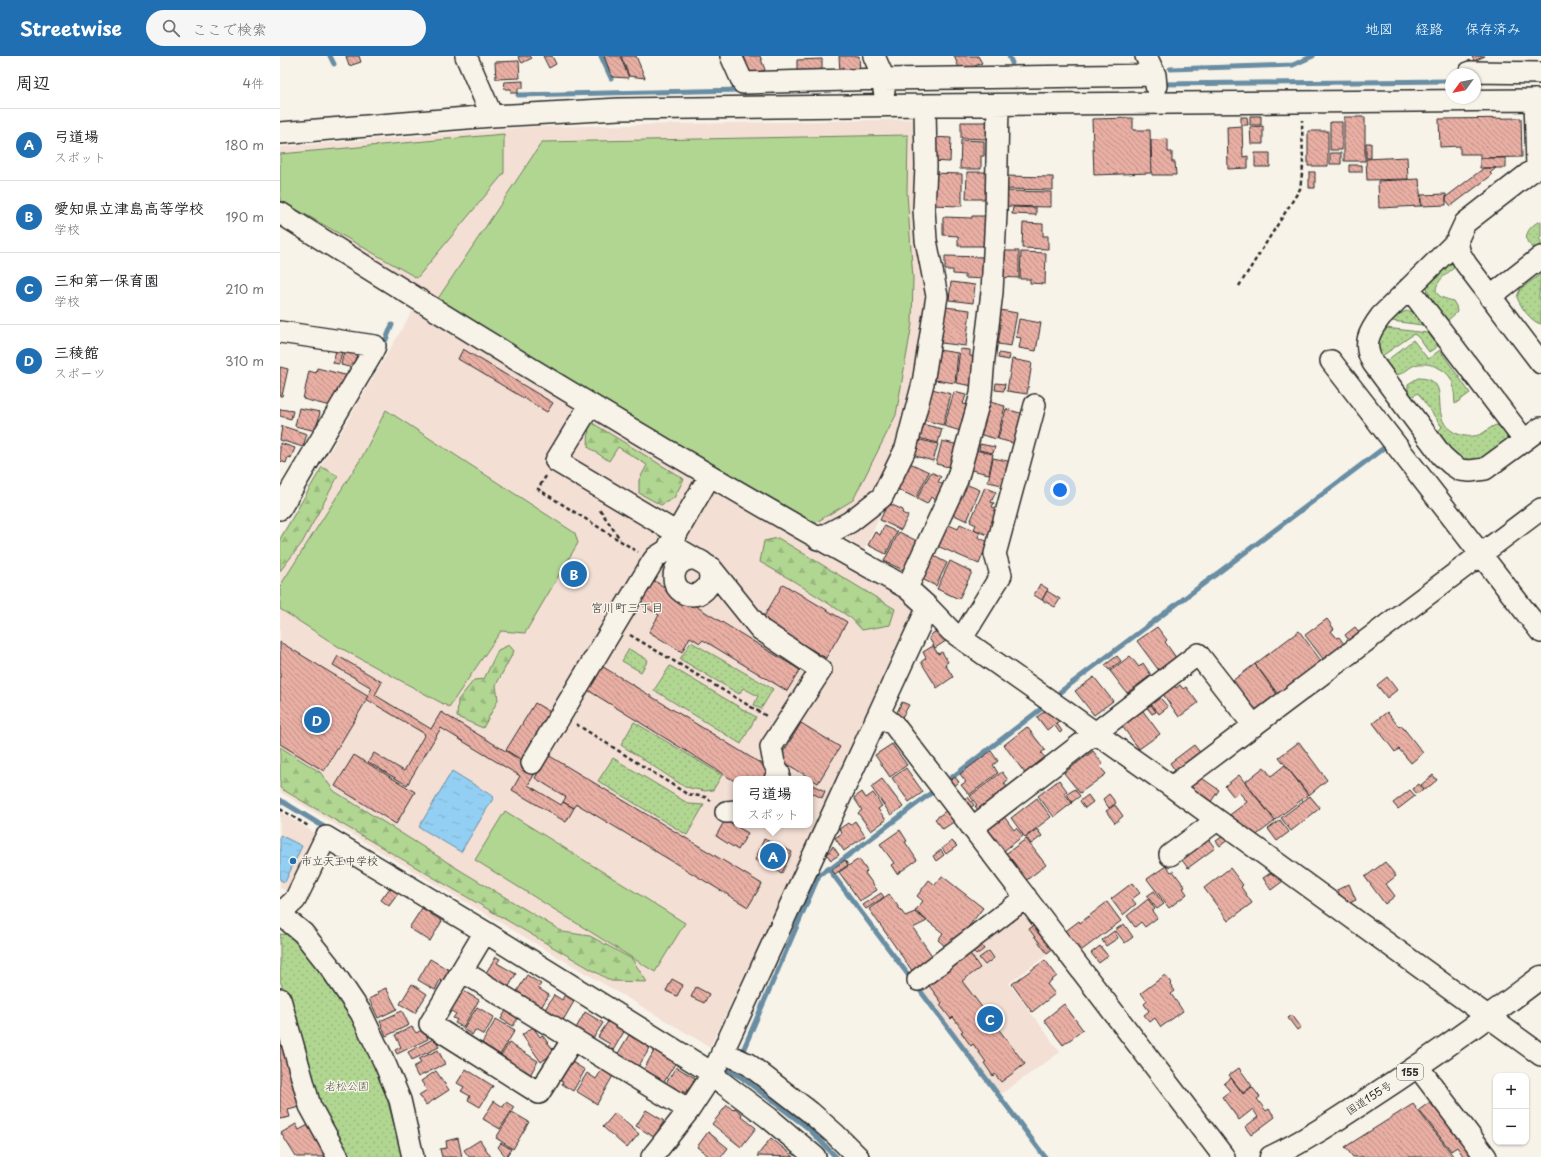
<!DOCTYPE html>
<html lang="ja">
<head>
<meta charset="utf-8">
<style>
	body { margin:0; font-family:"Playpen Sans","Klee One",sans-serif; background:#f6f6f6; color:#202124 }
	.controls { position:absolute; right:12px; bottom:12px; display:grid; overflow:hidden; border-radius:8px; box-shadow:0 1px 3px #0004 }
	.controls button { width:36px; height:36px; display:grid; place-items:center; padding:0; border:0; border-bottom:1px solid #e0e0e0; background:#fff; color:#202124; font:20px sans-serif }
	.compass { position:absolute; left:1165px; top:12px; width:36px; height:36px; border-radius:50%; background:#fff; box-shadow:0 1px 3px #0004; rotate:237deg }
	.you { position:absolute; left:780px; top:434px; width:14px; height:14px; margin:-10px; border:3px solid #fff; border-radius:50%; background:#1a73e8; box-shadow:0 0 0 6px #1a73e833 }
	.badge { display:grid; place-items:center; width:26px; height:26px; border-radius:50%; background:#1f6fb2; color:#fff; font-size:13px; font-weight:700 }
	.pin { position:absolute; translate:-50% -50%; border:2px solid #fff; box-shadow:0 1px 4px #0006 }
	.popup { position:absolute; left:453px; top:720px; width:80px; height:52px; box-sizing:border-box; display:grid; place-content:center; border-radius:8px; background:#fff; filter:drop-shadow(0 1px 3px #0005); font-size:13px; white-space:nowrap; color:#757577 }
	.popup b { font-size:15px; color:#202124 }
	.popup::after { content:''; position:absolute; left:50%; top:100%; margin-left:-8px; border:8px solid transparent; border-top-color:#fff }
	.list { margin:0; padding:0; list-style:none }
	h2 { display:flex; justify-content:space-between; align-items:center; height:52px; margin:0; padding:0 16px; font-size:17px }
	h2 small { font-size:13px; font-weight:400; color:#757577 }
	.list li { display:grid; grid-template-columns:26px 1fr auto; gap:12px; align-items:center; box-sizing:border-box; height:72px; padding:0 16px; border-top:1px solid #e0e0e0 }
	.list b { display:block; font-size:15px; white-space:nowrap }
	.list p { margin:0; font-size:13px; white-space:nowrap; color:#757577 }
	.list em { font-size:13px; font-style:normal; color:#757577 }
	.icon { flex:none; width:22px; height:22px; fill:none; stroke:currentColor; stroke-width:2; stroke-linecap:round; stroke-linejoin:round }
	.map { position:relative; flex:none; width:1261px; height:1101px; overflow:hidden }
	header { display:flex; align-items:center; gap:24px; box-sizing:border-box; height:56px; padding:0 20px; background:#1f6fb2; color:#fff }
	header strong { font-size:19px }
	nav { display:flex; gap:22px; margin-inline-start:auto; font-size:14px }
	.search { width:280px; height:36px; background:#f6f6f6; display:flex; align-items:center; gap:10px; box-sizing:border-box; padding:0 14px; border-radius:22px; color:#757577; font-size:15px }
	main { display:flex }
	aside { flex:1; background:#fff }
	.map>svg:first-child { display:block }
</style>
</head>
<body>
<header>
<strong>Streetwise</strong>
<div class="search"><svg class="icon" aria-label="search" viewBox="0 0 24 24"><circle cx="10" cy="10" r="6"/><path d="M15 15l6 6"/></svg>ここで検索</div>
<nav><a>地図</a><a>経路</a><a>保存済み</a></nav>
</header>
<main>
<aside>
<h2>周辺<small>4件</small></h2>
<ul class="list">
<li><span class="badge">A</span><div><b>弓道場</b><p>スポット</p></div><em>180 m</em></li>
<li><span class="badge">B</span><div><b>愛知県立津島高等学校</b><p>学校</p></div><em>190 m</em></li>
<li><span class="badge">C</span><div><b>三和第一保育園</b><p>学校</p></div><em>210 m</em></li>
<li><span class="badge">D</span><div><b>三稜館</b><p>スポーツ</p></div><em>310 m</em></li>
</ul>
</aside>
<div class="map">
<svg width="1261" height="1101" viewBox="0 0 1261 1101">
	<defs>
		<pattern id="green-dots" width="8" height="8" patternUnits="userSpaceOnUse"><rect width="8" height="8" fill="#b1d691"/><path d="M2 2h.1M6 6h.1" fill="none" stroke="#98b87d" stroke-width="1.8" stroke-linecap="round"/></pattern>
		<pattern id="forest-firs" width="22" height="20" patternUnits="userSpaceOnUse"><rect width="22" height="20" fill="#b1d691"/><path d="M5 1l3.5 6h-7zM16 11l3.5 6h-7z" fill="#98b87d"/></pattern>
		<pattern id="water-ripples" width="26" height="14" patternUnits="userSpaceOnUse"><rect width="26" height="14" fill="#93cff3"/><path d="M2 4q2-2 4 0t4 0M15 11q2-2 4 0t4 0" fill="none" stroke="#7fb2d0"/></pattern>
		<pattern id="building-back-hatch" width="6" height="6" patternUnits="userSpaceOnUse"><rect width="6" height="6" fill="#e9afa4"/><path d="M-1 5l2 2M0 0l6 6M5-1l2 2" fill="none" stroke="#bd8f86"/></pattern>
	</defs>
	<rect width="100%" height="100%" fill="#f7f3e8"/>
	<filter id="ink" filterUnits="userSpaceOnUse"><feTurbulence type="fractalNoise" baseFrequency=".025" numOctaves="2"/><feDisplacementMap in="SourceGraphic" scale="8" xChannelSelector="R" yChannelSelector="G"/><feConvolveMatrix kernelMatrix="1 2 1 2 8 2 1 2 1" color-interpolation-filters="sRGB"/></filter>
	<g filter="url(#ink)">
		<path fill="#f3dfd4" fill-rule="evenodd" d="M650,63L648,152L663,240L628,400L584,494L558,477L547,493L632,547L638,559L430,991L0,736V480L142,239L0,151V91L250,71ZM456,723H530V769H456Z
			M0,756L38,779L12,837L0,832Z
			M744,848L776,892L729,927L780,996L721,1038L639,931Z"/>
		<path fill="url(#green-dots)" stroke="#6e805e" d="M1261,165V181L1259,182L1261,185V189L1255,192C1239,186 1248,169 1261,165Z
			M1171,205L1174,210V212C1167,217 1147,232 1161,241C1165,243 1170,244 1173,245L1176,250L1177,256L1167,265L1149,240L1147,231Z
			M1261,218L1259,240L1261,246V268C1251,266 1240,250 1237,241L1240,233Z
			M1130,255L1136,257L1142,269L1112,265C1116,259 1123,255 1130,255Z
			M1106,272L1148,277L1158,290L1149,296L1138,281L1134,278L1102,300C1096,290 1096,279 1106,272Z
			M1133,284L1148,303L1160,294L1190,337L1175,348C1174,340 1175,330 1171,323C1165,312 1147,305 1135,309C1127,312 1122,321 1113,318L1105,306Z
			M1138,322C1175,322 1147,359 1172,375C1178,379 1186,381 1193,380C1202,380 1208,372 1216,369C1224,371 1228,378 1226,385L1202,403L1190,405L1184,404L1172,397L1157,376L1162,371L1138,337L1131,341L1128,335V328Z
			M411,586L493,633L481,653L474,649L478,640L463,632L459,638L400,603Z
			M349,593L368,604L361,616L342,605Z
			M390,610L476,661L461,688L374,634Z
			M354,666L442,719L433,734L425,735L405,731L341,689Z
			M333,702L409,748L424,749L407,779L318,725Z
			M0,878L12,879L33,903L66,950L99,1014L123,1101H65L36,1049L3,932L0,925Z"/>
		<path fill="url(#forest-firs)" stroke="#6e805e" d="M309,365L404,423L394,442L381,449L359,437V424L367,409L338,391L329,405L308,391Z
			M42,411L58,420L22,487L0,515V483Z
			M498,482L615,553L610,569L582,574L571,562L515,526L480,506L484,485Z
			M229,589L234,595L216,629L218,644L203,672L177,661L178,644L194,624L204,623L218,594Z
			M0,691L40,716L54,735L183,816L283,876L310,880L352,903L367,926L331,925L0,732Z"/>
		<path fill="#b1d691" stroke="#6e805e" d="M224,78V117L137,222L0,144V98Z
			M628,79L627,137L633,222L632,268L616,359L573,444L535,467L155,247L262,86Z
			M106,354L295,477L298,487L245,577L221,575L169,651L59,591L0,553V530L82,401Z
			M225,755L405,867L375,916L195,804Z"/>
		<path fill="url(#water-ripples)" stroke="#698da3" d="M172,715L214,741L181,796L139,771Z
			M0,779L22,790L5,826L0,824Z"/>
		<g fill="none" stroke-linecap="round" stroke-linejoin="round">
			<path stroke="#698da3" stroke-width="5" d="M50,0L54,8
				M321,0L331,22
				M729,0L732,7
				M890,13L1013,9L1033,0
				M881,28L1171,25
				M238,39L461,34
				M102,293L112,269
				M780,636L1109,388
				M666,726L766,649
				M0,744L49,774
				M549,814L655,734
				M464,992L539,819L548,812L765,1101
				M441,1010L461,1021L528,1072L556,1101"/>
		</g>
		<path fill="url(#building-back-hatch)" stroke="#2b2b2b" d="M66,0H79L81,6L69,10Z
			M238,0H250L252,2L242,7Z
			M263,0H272L276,8L269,12Z
			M324,0H340L349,22L332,21Z
			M341,0H356L365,22L349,20Z
			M464,0H480L485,14L470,19Z
			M559,0H579L580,16L560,17Z
			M674,0H698L702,7L681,16Z
			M1192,0H1205L1194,5Z
			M542,3V18H517V4Z
			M239,5L240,22L216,23L215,6Z
			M243,25V32H238V37H231V33H225L224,26Z
			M970,60H981V69H970Z
			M961,61H967L968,69H961Z
			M1064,61H1085V105H1064Z
			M853,62V74H870L871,117L814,119L812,63Z
			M1241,62L1242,101L1200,102V98H1180V90L1160,91L1159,63Z
			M681,66H709L708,83L681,82Z
			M1050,66H1062V94H1050Z
			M962,70L963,101L968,100V112L948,113L947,71Z
			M983,70V88H971L970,71Z
			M1028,75H1048V110H1028Z
			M651,81L671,82L670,106L650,105Z
			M888,83V96H892V106H895L896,119H872L871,84Z
			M681,84L704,85V100H701V113H680Z
			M1086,87H1091V102H1086Z
			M975,97H990V111H975Z
			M1050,97H1061V108H1050Z
			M1127,101L1128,123L1087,124L1086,103Z
			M1200,102H1226V112H1200Z
			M1069,109H1082V116H1069Z
			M1204,112H1216L1210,117L1212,119L1171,150L1166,144V141Z
			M687,116H709L708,143H686Z
			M1029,116H1035V132H1029Z
			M651,117L682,118V150L651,149Z
			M724,120L773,121V134L723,133Z
			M1139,123L1141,150L1099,152L1098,125Z
			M723,135L771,136V151L722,150Z
			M1166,138V149L1141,150V139Z
			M733,151L756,152V159L732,158Z
			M692,160H708V190H678V180L663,179V161L692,162Z
			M743,167L763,168V180H768V193L742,192Z
			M719,195H739V222L719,221Z
			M741,196L766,197L765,228L750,227V223H740Z
			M665,200L706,201V223L685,222V219L673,218V214H665Z
			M671,226L695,229L693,247L669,244Z
			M665,251L690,254L686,290L661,287Z
			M720,254L737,257L731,290L718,288L721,268L718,267Z
			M739,263L761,267L756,295L739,292L741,282L736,281Z
			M183,293L273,347L267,356L178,303Z
			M680,293L690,294V300L696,301L693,330L676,327Z
			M56,294L62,296L59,308L53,307Z
			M658,294L678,297L675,327L655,324Z
			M64,295L77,298L73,312L61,309Z
			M719,297L730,299L729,304L718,302Z
			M732,303L752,307L747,338L727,335Z
			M0,311L8,313L2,340H0Z
			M37,312L69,320L50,350L23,343L29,315L36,317Z
			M716,327L725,328L724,335L715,334Z
			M652,333L671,338L663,369L643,364Z
			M674,336L686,339L683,348L691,350L684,376L664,370Z
			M706,345L725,350L717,383L698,378Z
			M19,352L40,356L36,375L15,370Z
			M0,353L13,355L11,363L0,360Z
			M726,353L747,359L740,389L718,383Z
			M642,368L662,373L658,387L639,382Z
			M2,370L27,378L23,391L0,384Z
			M636,383L658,388L653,405L632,399Z
			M662,385L679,389L673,412L656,408Z
			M0,387L15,392L11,402L8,401L6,407L0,405Z
			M700,388L715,391L713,397L699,394Z
			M695,394L713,398L709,418L691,414Z
			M713,402L732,406L727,430L708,426Z
			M630,407L649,416L636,442L617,433Z
			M651,416L661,421L658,426L666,430L658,445L651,441L647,448L637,443Z
			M683,427L700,434L687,465L670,457Z
			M705,431L716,436L711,446L714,447L712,451L717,453L712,481L694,473L696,469L690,466Z
			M608,447L623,454L622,457L628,460L621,474L600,464Z
			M680,468L700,477L698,481L708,486L699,508L655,489L664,470L667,472L669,469L678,473Z
			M604,470L617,476L606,498L588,489L595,476L600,479Z
			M619,476L639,486L625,515L604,505Z
			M652,499L667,507L656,530L640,522Z
			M670,505L692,516L679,543L657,533Z
			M373,524L520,614L507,635L423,584L420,587L410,581L402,596L369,576L379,559L359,547Z
			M503,528L567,566L546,602L482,564Z
			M760,528L768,533L762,544L754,539Z
			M767,535L780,543L775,551L762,544Z
			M1047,563L1054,573L1051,575L1057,582L1059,581L1064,588L1043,603L1025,579Z
			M877,571L887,584L885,586L897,603L880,616L857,585Z
			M1075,571L1084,582L1073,590L1065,579Z
			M662,573L669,583L655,592L649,582L653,577Z
			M1019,575L1044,609L1001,642L975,608Z
			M0,586L89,640L44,715L0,688Z
			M653,590L658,598L662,596L668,606L665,608L673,621L657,632L641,606L646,602L643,596Z
			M58,600L102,626L95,639L151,673L161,656L257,714L248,729L281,749L283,746L294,752L286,766L232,734L240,720L161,672L127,729L88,706L94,697L124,715L145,678L86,643L92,632L53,609Z
			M837,600L841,605L829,614L825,609Z
			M850,600L859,611L863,607L871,619L847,637L830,615Z
			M975,608L998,640L972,660L948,628Z
			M320,609L493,715L488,723H456V726L306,633Z
			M814,621L833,645L814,659L795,635Z
			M1107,621L1117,634L1107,642L1097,629Z
			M891,626L896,632L900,629L903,633L906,631L918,647L899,661L880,634Z
			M876,637L888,651L879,658L867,643Z
			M622,646L629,649L621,663L615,660Z
			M869,646L876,656L872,658L865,649Z
			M255,647L272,657L243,705L226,694Z
			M860,651L880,678L859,693L839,666Z
			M769,652L779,665L767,674L757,661Z
			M1107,656L1119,671L1121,669L1143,697L1131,707L1119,693L1115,696L1093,667Z
			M521,667L560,691L538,727L499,703Z
			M777,668L782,675L780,677L775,670Z
			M747,671L765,694L761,697L768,705L747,720L724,689Z
			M1019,686L1047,724L1029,739L999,701Z
			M612,688L627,709L610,721L595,699Z
			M914,689L924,701L899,720L890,707Z
			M711,695L718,705L713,709L718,717L689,739L681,729L686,726L680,718Z
			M813,695L823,708L820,711L826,718L800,737L784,717Z
			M74,699L135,736L116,768L55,730Z
			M268,699L482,828L468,851L297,748L294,752L283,746L286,741L255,722Z
			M1005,709L1028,739L995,764L965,726L984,711L991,720Z
			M626,712L643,736L629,746L612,722Z
			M722,716L728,724L724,727L730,735L700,757L695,750L697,749L690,740Z
			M959,719L995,765L974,781L947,761L967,746L959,736L954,741L945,730Z
			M1153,719L1157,724L1145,734L1141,729Z
			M919,720L939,734L930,747L910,732Z
			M675,721L679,726L672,732L668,726Z
			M602,723L623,751L611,759L591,731Z
			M779,724L787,735L784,737L792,747L774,761L758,740Z
			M530,728L545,735L542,742L530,736Z
			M1139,728L1143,733L1137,738L1133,733Z
			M795,733L800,740L792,746L787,738Z
			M1130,734L1135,740L1118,753L1113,747Z
			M582,736L586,742L593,737L602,750L598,753L606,764L591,775L578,757L582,754L574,742Z
			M829,738L836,747L829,752L823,743Z
			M808,739L813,746L805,752L800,745Z
			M1030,740L1040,752L1011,775L1001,762Z
			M688,741L694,749L686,755L680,747Z
			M757,742L771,761L745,781L731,762Z
			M835,749L843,760L835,767L826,755Z
			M667,754L675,765L663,773L655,763Z
			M722,758L734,774L736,772L743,780L721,797L705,775Z
			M445,764L468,777L458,794L436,780Z
			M1000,764L1009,776L997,785L988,773Z
			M575,765L585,780L564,795L555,782L562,777L559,773L568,767L570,769Z
			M757,773L762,780L751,788L746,781Z
			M620,774L627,785L625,786L637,804L617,818L611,809L614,807L600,788Z
			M946,778L949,783L940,790L936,785Z
			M925,779L935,792L908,812L898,799Z
			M484,783L512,796L502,817L475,804Z
			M746,783L766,809L744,826L724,799Z
			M672,785L677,790L666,798L662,792Z
			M553,790L559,799L551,804L547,799Z
			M661,794L664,799L656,805L653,800Z
			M579,803L587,815L585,817L597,834L580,845L559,816Z
			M565,804L568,809L555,818L552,814Z
			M1105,806L1116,820L1106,828L1115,840L1105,848L1085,821Z
			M886,810L891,816L893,815L905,831L903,832L907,838L889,852L867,823Z
			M950,812L963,829L961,831L972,847L948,865L924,832Z
			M995,814L1003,825L991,834L983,822Z
			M662,820L703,852L676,887L672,884L666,891L658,884L663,877L635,855L643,845L637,840L649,824L655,829Z
			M852,827L860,837L852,843L856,848L843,859L831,843Z
			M1069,828L1076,844L1065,849L1057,834Z
			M112,829L120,835L109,850L101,844Z
			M874,835L884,848L877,853L867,840Z
			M601,837L604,841L586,853L583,849Z
			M609,838L625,860L635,856L647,865L633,872L653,901L633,916L589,853Z
			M868,843L875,853L872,855L877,862L865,871L861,866L855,871L847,860Z
			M827,846L841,865L798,897L783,877L799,865L800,867Z
			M142,852L162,865L150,885L129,872Z
			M756,868L774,892L767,897L749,873Z
			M844,868L853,881L845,887L835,874Z
			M834,875L838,882L826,890L822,884Z
			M699,886L704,893L696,899L691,892Z
			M820,890L828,900L819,907L811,897Z
			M709,895L714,902L705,909L699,902Z
			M689,896L700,912L682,925L745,1008L721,1026L715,1018L713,1020L704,1007L706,1006L693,988L691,990L681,976L683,975L673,961L671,963L660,949L662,947L647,927Z
			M216,901L220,903L217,907L236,918L228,932L205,918Z
			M150,903L169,914L162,926L160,924L155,934L138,924Z
			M765,904L777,920L767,928L775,938L752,956L732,928Z
			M247,919L261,928L258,932L269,939L260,953L236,937Z
			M885,919L891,927L890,928L895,935L891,938L903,955L881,971L875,962L870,966L864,959L869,955L864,948L867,945L861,937Z
			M392,923L403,929L397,940L386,935Z
			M132,928L147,938L135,957L120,948Z
			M416,931L429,938L424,947L411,941Z
			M106,932L117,953L98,962L89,943L98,938L97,936Z
			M182,934L199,944L183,971L175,967L177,964L173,962L176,958L170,954Z
			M286,936L296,942L282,966L264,955L274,939L282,944Z
			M784,948L803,974L783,989L764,964Z
			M197,951L214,961L204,979L195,974L192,979L183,973Z
			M228,951L240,959L233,970L221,963Z
			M122,955L129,969L106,980L100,965Z
			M305,956L323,967L312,984L295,974Z
			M1012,959L1021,971L1017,974L1008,962Z
			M216,963L235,974L220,999L202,987Z
			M329,964L345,974L332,996L327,993L330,988L318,981Z
			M132,971L136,977L144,973L148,983L117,998L115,994L121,991L115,979Z
			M253,971L260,981L262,979L275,996L261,1006L242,979Z
			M0,972L20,1051L8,1054L10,1061L0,1063Z
			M349,979L370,992L358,1011L337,999Z
			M155,982L159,991L132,1004L128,996Z
			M229,987L258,1005L249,1021L219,1003Z
			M375,993L396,1006L384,1026L364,1013Z
			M158,994L165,1008L138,1021L133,1011L141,1007L139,1003Z
			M289,1004L305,1014L293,1035L282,1028L283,1026L277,1023Z
			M396,1011L415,1022L406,1037L402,1035L401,1038L385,1029Z
			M323,1012L334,1018L317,1048L296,1035L307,1017L316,1023Z
			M959,1012L972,1030L963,1037L949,1019Z
			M186,1013L213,1030L200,1051L188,1044L190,1040L181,1035L184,1031L177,1027Z
			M156,1015L169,1034L146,1049L139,1039L147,1034L141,1025Z
			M951,1022L963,1038L972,1031L980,1041L977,1043L986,1055L989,1053L995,1061L971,1079L965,1071L978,1061L973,1053L959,1064L942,1041L950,1035L944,1028Z
			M214,1045L223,1051L226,1046L234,1051L220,1073L203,1063Z
			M1150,1046L1193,1101H1184L1177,1091L1171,1095L1139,1054Z
			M1133,1048L1174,1101H1073L1065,1091Z
			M447,1049L453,1054L455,1052L462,1058L461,1060L476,1072L461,1091L432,1068Z
			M366,1054L384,1065L374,1081L356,1070Z
			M232,1056L249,1066L233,1093L216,1082Z
			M335,1057L359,1078L347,1092L323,1071Z
			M16,1068L19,1074L30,1068L50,1101H16L1,1077Z
			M428,1076L448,1092L441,1101H430L417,1091Z
			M178,1082L182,1101H162L160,1093L167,1092L166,1085Z
			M491,1082L514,1101L477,1100Z
			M200,1084L211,1101H189L184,1094Z
			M221,1087L231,1093L226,1101L218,1091Z"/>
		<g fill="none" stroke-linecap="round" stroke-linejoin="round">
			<defs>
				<path id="minor" d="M186,0L212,60
					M451,0L463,27L604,23L875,19
					M594,0L604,23V35
					M866,0L875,19L876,30
					M1190,18V16L1261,17
					M1255,44L1257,112
					M0,77L212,60L339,53L645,49L1261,44
					M1261,108L1185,167L1178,182V190L1180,198L1186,208L1261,307
					M0,157C206,287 414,414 627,532L648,551L671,575L892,731L1261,999
					M1178,184L1101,260C1089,276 1082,288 1093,307L1162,400L1171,408L1180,414L1190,415L1205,413L1261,372
					M1129,232L1244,384
					M1210,241L1261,201
					M0,276L95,290L90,301L0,453
					M1051,305L1261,576
					M310,349L276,405L397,477
					M538,483L570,466L602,441L626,392L643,327L657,240L646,184L644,153L646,111L645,49
					M390,488L431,512L480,573L541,614L491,691L494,707L499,717L495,723
					M394 521a18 18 0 1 1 36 0a18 18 0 1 1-36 0Z
					M627,532L677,424L701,338L704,302L712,236L716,158L718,49
					M682,582L721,519L715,498L755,349
					M599,657L614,669L944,1101
					M252,707L373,505L376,501L387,494L429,421
					M892,731L1261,453
					M446,756L456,755
					M692,772L918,598L974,670
					M890,799L937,764
					M0,858L15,844L46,781L205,876L432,1017
					M0,858L23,877L50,911L81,957L106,1010L120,1044L133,1101
					M205,876L150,968L259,1037L293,983L409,1054
					M182,915L293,983
					M638,924L746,841
					M0,943L30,1050L58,1101
					M442,996L468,1008L530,1056L555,1078L578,1101
					M1138,1011L1206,1101
					M432,1019L489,1062L535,1101
					M372,1101L409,1054L432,1019L648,551"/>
				<path id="highway" d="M991,1101C1023,1086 1053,1066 1082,1047C1144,1007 1203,965 1261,921"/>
			</defs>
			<use href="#minor" stroke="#2b2b2b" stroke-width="24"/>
			<use href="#highway" stroke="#2b2b2b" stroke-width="25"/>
			<path stroke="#2b2b2b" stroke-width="2.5" stroke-dasharray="4 3" stroke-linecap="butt" d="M959,230L1020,133L1023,110L1022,64
				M266,420L258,433L358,496
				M320,454L340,483
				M350,579L488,661
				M296,668L407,738L425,741L431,745
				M0,753L30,771"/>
			<use href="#minor" stroke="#f7f3e8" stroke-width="21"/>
			<use href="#highway" stroke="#f7f3e8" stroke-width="22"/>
		</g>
	</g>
	<circle fill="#1f6fb2" stroke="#f7f3e8" stroke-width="1.5" cx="13" cy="805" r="4"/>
	<g text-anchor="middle" stroke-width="3" stroke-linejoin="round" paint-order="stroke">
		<rect fill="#f7f3e8" stroke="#686764" stroke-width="1" x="1117" y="1008" width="26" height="16" rx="3"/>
		<g font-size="10" font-weight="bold" fill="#2b2b2b">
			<text x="1130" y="1020">155</text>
		</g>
		<g font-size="11" fill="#2b2b2b" stroke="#f7f3e8" text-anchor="start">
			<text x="21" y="809">市立天王中学校</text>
		</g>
		<g font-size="11" fill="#4c5644" stroke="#f7f3e8">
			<text x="67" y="1034">老松公園</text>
		</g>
		<g font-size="11" fill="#2b2b2b" stroke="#f7f3e8">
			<text transform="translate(1089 1042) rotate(-33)" y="4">国道155号</text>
		</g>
		<g font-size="12" fill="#2b2b2b" stroke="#f7f3e8">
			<text x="347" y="556">宮川町三丁目</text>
		</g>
	</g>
</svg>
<div class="controls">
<button>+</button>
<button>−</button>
</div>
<svg class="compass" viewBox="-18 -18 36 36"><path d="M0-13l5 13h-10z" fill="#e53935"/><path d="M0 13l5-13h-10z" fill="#757577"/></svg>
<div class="you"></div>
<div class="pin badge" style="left:493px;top:800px">A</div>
<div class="popup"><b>弓道場</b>スポット</div>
<div class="pin badge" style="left:294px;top:518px">B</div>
<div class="pin badge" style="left:710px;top:963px">C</div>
<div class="pin badge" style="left:37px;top:664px">D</div>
</div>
</main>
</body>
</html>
